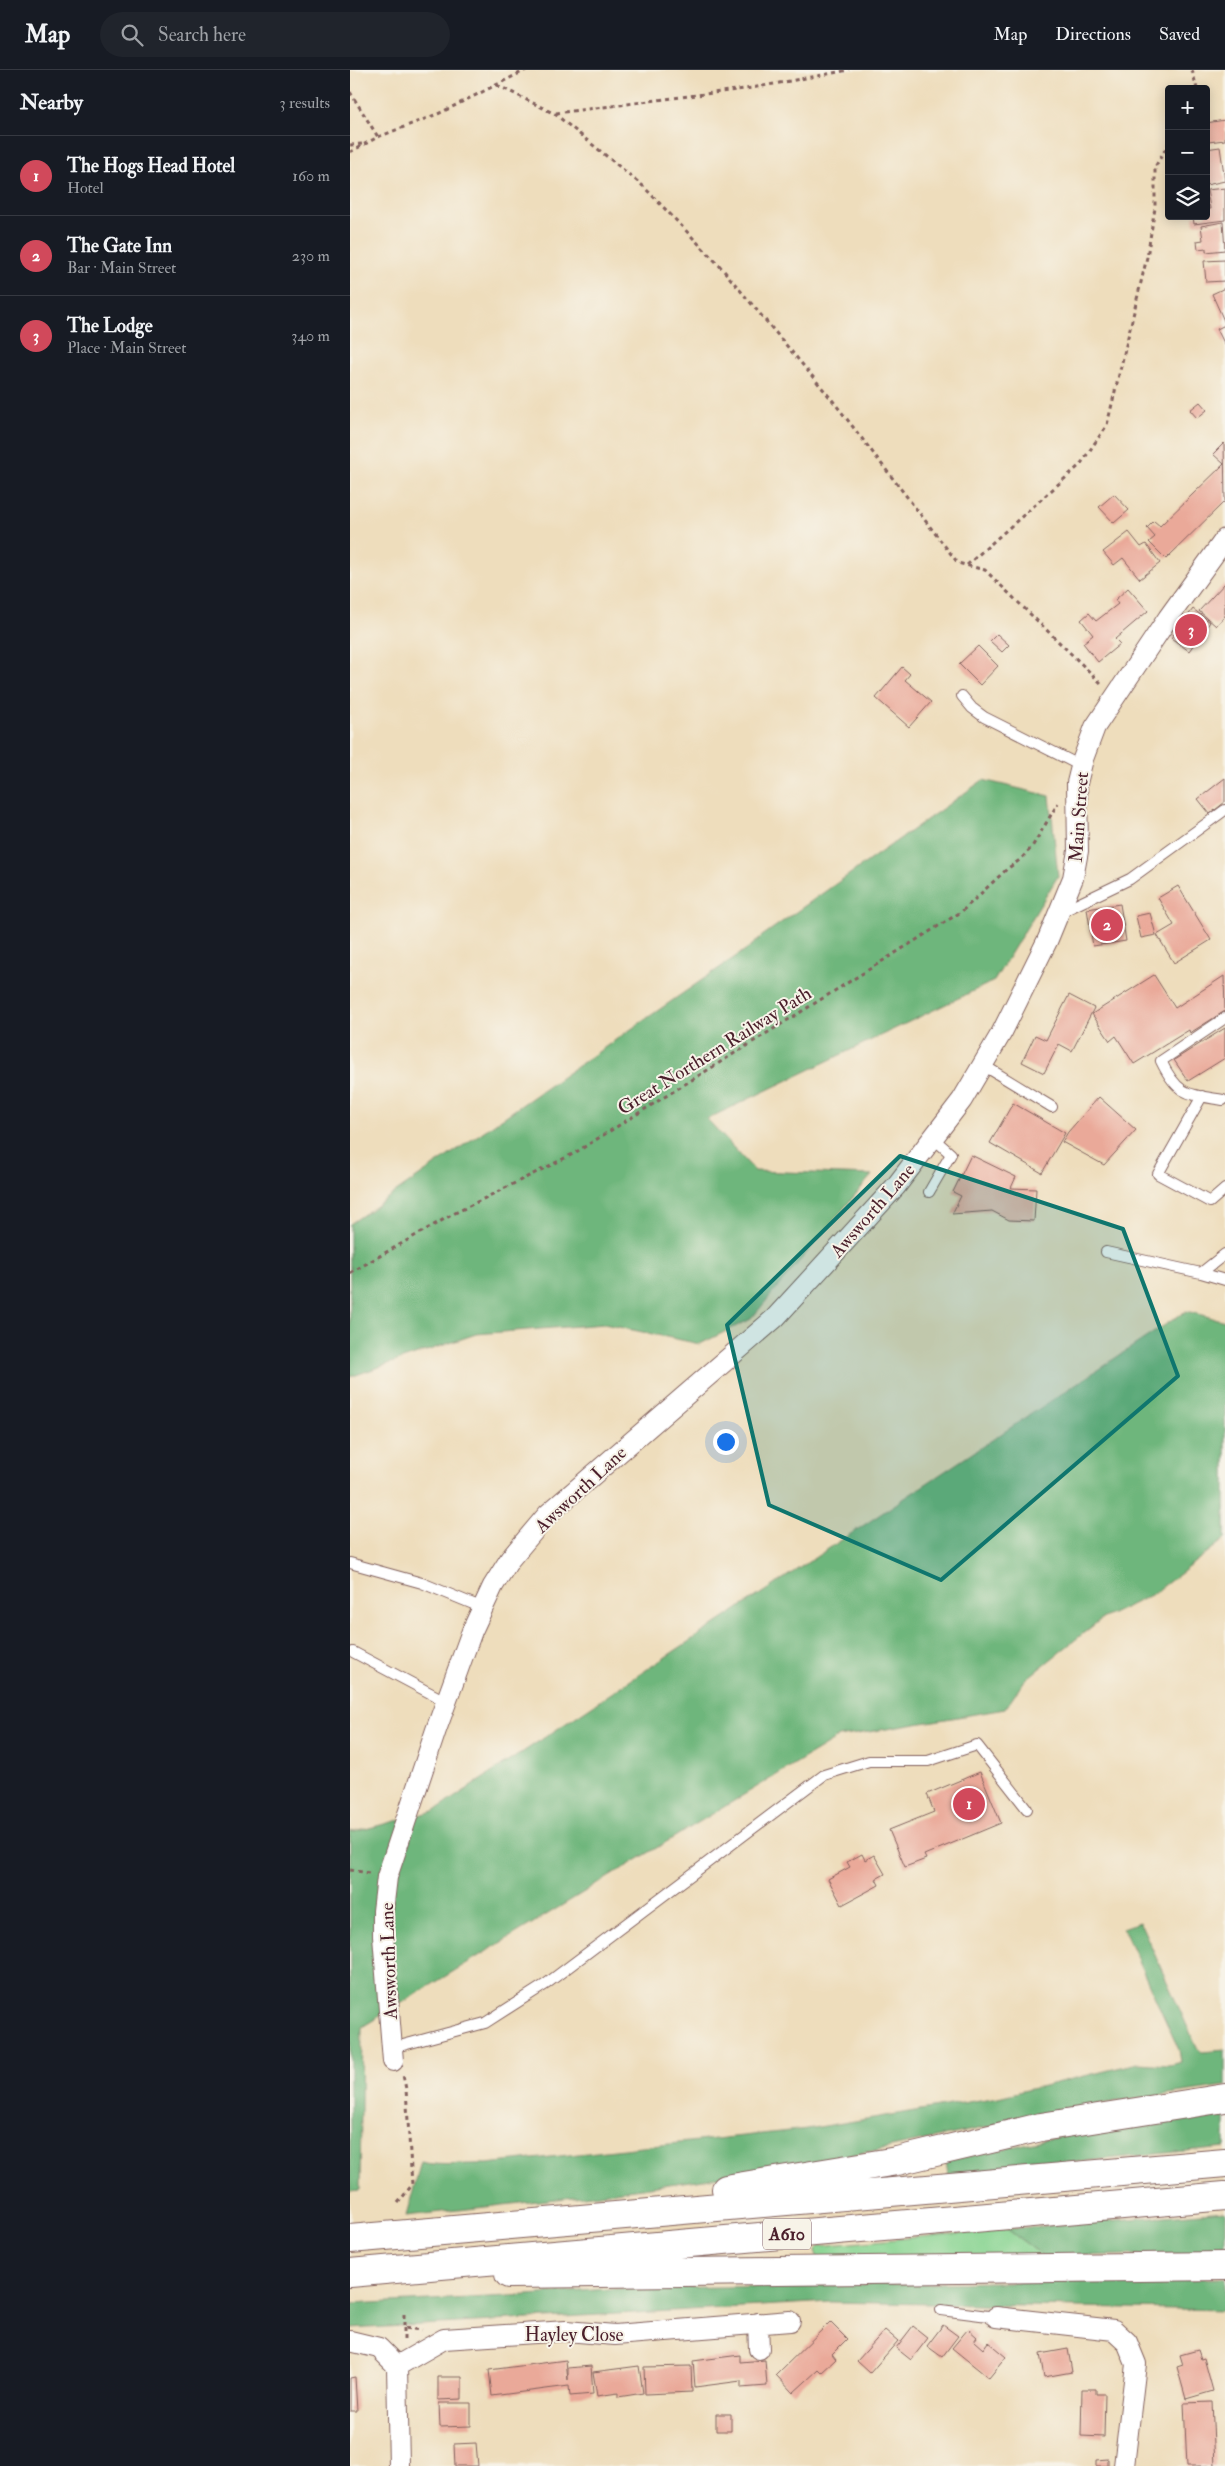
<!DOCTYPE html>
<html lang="en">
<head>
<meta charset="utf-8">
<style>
	body { margin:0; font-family:"IM FELL Double Pica",serif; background:#20242c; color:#f1f3f6 }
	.controls { position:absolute; right:15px; top:15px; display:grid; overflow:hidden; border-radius:5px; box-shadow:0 2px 12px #0003 }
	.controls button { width:45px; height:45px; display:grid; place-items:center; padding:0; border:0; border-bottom:1px solid #363941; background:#171b24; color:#f1f3f6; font:25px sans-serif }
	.you { position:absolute; left:375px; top:1371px; width:18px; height:18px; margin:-12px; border:4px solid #fff; border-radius:50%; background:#1a73e8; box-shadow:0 0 0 8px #1a73e833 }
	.badge { display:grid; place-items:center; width:32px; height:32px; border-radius:50%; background:#d1495b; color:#fff; font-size:16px; font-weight:700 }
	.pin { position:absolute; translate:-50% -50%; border:2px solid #fff; box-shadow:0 1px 5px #0006 }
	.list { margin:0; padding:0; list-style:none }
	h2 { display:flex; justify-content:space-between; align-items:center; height:65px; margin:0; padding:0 20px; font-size:21px }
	h2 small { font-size:16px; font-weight:400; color:#9ea1a6 }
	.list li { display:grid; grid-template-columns:32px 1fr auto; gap:15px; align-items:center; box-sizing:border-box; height:80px; padding:0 20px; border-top:1px solid #363941 }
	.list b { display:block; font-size:19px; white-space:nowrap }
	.list p { margin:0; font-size:16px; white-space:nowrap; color:#9ea1a6 }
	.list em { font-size:16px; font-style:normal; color:#9ea1a6 }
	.icon { flex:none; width:28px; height:28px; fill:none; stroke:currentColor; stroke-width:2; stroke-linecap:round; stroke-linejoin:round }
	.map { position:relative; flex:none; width:875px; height:2396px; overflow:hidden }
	header { display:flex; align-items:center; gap:30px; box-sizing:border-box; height:70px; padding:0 25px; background:#171b24; border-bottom:1px solid #363941 }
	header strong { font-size:24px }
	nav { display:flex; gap:28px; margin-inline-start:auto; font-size:18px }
	.search { width:350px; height:45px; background:#20242c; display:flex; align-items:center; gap:12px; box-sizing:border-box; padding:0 18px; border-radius:28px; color:#9ea1a6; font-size:19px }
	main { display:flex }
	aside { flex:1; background:#171b24 }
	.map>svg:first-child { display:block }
</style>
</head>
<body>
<header>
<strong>Map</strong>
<div class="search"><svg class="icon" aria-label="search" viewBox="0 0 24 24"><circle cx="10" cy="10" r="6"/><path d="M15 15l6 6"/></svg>Search here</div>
<nav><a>Map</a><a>Directions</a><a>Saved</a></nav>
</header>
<main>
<aside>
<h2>Nearby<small>3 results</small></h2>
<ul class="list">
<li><span class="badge">1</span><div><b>The Hogs Head Hotel</b><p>Hotel</p></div><em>160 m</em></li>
<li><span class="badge">2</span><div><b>The Gate Inn</b><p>Bar · Main Street</p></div><em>230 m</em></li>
<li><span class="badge">3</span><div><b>The Lodge</b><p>Place · Main Street</p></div><em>340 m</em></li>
</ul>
</aside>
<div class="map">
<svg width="875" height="2396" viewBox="0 0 875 2396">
	<rect width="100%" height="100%" fill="#f7f3e8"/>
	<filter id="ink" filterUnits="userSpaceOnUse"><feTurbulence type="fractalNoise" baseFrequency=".02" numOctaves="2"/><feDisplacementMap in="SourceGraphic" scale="10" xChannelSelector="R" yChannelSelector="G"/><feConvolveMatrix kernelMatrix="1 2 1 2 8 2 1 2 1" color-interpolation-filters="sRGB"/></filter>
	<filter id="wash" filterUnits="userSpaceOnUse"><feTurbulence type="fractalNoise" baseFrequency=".0096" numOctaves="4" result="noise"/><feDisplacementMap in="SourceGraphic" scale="20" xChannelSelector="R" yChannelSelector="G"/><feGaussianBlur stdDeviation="1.12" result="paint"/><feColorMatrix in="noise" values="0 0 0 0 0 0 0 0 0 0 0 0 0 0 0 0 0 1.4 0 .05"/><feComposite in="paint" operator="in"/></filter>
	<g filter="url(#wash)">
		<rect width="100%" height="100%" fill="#eeddbc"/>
		<path fill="#88d492" stroke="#697a5e" d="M657,2159L693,2186L468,2189L465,2180L469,2176Z"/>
		<path fill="#6eb67c" stroke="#5c6a54" d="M633,710L700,726L708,806L644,911L357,1049L405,1101L522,1105L401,1249L350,1274L254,1254L126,1264L0,1307V1154L401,876L412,866Z
			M836,1241L875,1251V1469L803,1524L750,1550L675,1610L655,1639L489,1667L12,1957L10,2120L0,2121V1761L4,1762L84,1741Z
			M790,1852L847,1978L852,1982L875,1980V2016L749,2034L464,2093L250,2124L56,2146L71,2092C91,2097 116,2093 137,2094L457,2059L648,2027L788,1993L819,1995L831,1992L829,1980L773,1858Z
			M875,2040V2077L598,2105L596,2091L698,2069Z
			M875,2141V2184L693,2186L657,2159Z
			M875,2208V2240L481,2232L0,2259V2234L178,2225L258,2219Z"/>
		<g id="blocks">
			<path fill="#eaa999" d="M875,50V70L858,72L856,53Z
				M870,77L875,111L856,115V79Z
				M875,118V150L844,154L843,146H856V139H860L857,120Z
				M873,152L875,180L856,182V178L848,179L847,171L853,170L851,156Z
				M875,190V211L856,212L854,191Z
				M875,218V253L862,224Z
				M875,255V275L867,259Z
				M850,332L857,340L847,348L840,340Z
				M874,373L875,431L816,489L799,472L805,467L797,458L804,451L810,456L874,394L863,384Z
				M764,424L779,440L764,453L749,437Z
				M779,462L791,477L796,474L810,493L790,509L773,488L764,495L753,482Z
				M875,513V546L866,556L849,541Z
				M778,518L798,541L765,569L770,574L748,592L733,573L743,565L731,550L739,543L746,551L768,534L765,530Z
				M843,539L860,552L839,581L821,568Z
				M647,564L659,575L652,582L640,571Z
				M628,576L648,596L630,615L609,594Z
				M552,597L560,604L555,610L581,632L559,657L526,628Z
				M875,708V732L860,744L848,729Z
				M828,816L861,870L824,893L807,865L824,855L808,828Z
				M770,834L776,871L743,876L737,839Z
				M800,843L806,865L791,868L786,846Z
				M804,905L825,938L874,906L875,941L840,963L839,960L784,994L766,966L760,971L742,944Z
				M719,925L744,938L722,981L709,974L694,1003L672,992L685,965L696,970Z
				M875,958V988L838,1011L824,990Z
				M749,1027L786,1060L754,1095L712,1072L718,1062Z
				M663,1033L715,1063L692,1103L640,1073Z
				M621,1085L666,1107L661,1118L686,1119L684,1151L659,1150L642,1141L602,1144L611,1126L603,1122Z
				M630,1702L651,1753L574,1785L576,1789L555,1797L539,1760L584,1742L577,1724Z
				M512,1784L515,1790L524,1785L535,1804L526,1809L529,1815L492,1835L478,1809L500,1797L497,1792Z
				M480,2252L497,2269L482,2284L486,2289L471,2303L468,2300L443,2323L426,2305Z
				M593,2255L608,2266L592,2287L577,2276Z
				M563,2256L578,2268L561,2290L546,2278Z
				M618,2259L627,2267L624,2271L633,2279L638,2272L656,2287L639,2308L602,2278Z
				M535,2260L548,2271L520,2303L507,2291Z
				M718,2279L722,2302L694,2307L690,2284Z
				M848,2280L851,2289L854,2288L863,2321L836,2329L827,2297L833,2295L830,2285Z
				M390,2285V2292L415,2290L417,2316L391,2318V2311L345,2317L343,2291Z
				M216,2290L218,2310V2298L241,2296L243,2324L220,2326L219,2316L142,2326L139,2300Z
				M289,2296L293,2323L268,2327V2323L247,2326L243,2302Z
				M341,2296L342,2322L295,2324L294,2297Z
				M5,2307L7,2341H0V2308Z
				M88,2307H112V2329L88,2330Z
				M732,2319H746V2324H755L754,2367L731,2366Z
				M862,2332L865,2396H837L834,2333Z
				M89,2333H121V2356L90,2357Z
				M366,2344H381V2361H366Z
				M126,2373L128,2396H105L104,2374Z
				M758,2389V2396H746V2390Z"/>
		</g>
	</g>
	<g filter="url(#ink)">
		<use href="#blocks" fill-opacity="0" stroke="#83625e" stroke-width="1"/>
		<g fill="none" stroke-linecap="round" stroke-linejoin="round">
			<defs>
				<path id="service" d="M612,626L622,638L634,647L731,696
					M709,843L780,809L875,740
					M633,995L702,1037
					M852,1026L808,1104L860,1132L875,1119
					M873,1030C837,1024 828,1026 811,991L875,948
					M579,1122L601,1084L583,1068
					M756,1182L851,1203L875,1184
					M851,1203L875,1210
					M0,1493L72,1513L133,1538
					M3,1582L97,1632
					M42,1978L135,1953L196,1914L474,1705L519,1691H578L627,1675L677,1739
					M591,2240L646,2247"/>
				<path id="minor" d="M43,1991L33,1866V1841L37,1807L86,1660L122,1561L143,1516L160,1489L198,1444L425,1248L546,1116L612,1030L652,962L698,869L723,808L728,781L727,713L733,689L745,657L818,548L875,469
					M646,2247L764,2260L777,2272L786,2294L774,2396
					M408,2253L409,2279
					M0,2271L29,2278L47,2296
					M47,2296L94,2269L216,2261L265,2265L440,2251
					M47,2296L49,2396"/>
				<path id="trunk" d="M376,2119L547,2091L691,2057L875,2028
					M0,2169L875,2093
					M0,2203L875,2126
					M159,2204L875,2196"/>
			</defs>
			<use href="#service" stroke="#83625e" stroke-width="12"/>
			<use href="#minor" stroke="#83625e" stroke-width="22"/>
			<use href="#trunk" stroke="#83625e" stroke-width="30"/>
			<path stroke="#83625e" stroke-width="3" stroke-dasharray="4 4" stroke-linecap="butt" d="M842,0L847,19
				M147,15L205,44L293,116L369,195L483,331L608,493L635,500L752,614
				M0,22L28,67
				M206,43L402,18L499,0
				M0,75L12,74
				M0,82L28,67L90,43L176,0
				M617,495L730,395L757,355L797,187L805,138V97L819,73
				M0,1203L105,1143L223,1084L611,842L657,799L671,789L682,777L708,733
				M0,1800L19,1803
				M48,2133L62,2115L56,2019L53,2005
				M54,2244V2258L72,2260
				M54,2270V2258"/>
			<use href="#service" stroke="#fff" stroke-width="10"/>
			<use href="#minor" stroke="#fff" stroke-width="20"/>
			<use href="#trunk" stroke="#fff" stroke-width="28"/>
		</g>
	</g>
	<path fill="#0f766e" fill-opacity="0.2" stroke="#0f766e" stroke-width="4" stroke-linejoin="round" d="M550,1086L773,1159L828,1306L591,1510L419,1435L377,1255Z"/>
	<g text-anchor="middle" stroke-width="4" stroke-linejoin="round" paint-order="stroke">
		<rect fill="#f7f3e8" stroke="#7e5f64" stroke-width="1" x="413" y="2148.5" width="48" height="31" rx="4"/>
		<g font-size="18" font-weight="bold" fill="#4a1f2b">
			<text x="437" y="2170">A610</text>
		</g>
		<g font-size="19" fill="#4a1f2b" stroke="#f7f3e8">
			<text transform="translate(728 747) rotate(-86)" y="7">Main Street</text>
			<text transform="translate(364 980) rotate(-32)" y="7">Great Northern Railway Path</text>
			<text transform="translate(522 1140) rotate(-49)" y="7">Awsworth Lane</text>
			<text transform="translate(230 1419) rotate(-43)" y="7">Awsworth Lane</text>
			<text transform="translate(38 1891) rotate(-92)" y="7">Awsworth Lane</text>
			<text x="224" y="2271">Hayley Close</text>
		</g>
	</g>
</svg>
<div class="controls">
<button>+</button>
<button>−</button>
<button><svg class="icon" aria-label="layers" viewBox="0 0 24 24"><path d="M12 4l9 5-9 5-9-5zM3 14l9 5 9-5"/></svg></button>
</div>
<div class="you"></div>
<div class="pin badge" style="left:619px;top:1734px">1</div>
<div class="pin badge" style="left:757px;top:855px">2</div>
<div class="pin badge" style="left:841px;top:560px">3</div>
</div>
</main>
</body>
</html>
